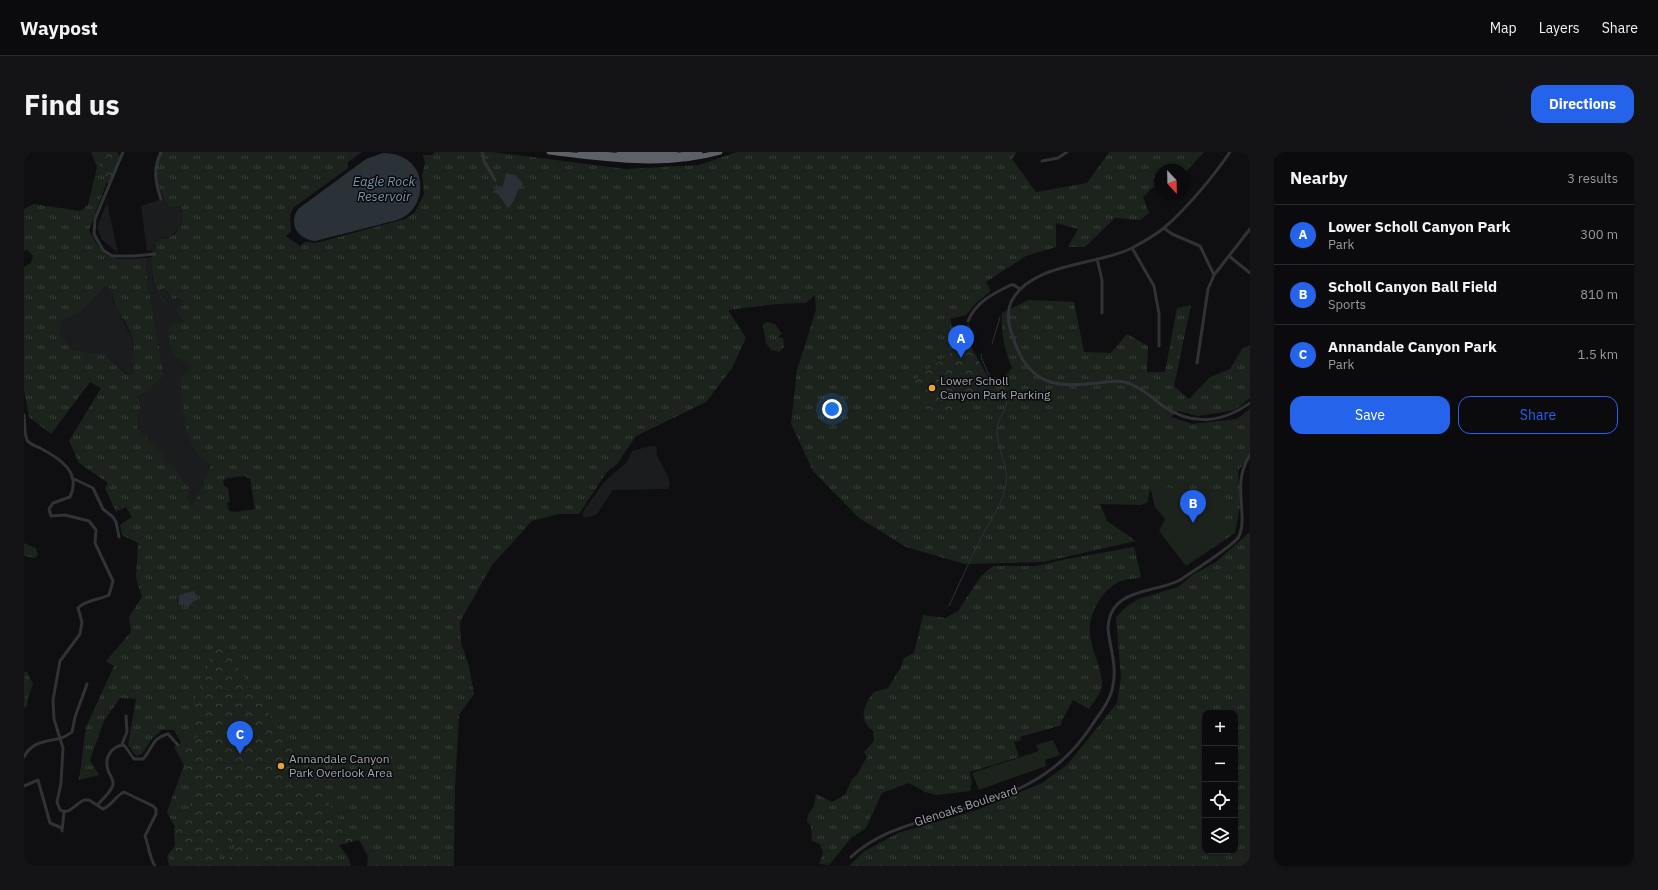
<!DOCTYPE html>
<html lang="en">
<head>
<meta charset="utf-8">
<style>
	body { margin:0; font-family:"IBM Plex Sans",sans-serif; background:#141416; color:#f1f3f6 }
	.controls { position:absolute; right:12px; bottom:12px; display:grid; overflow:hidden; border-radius:8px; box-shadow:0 1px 3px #0004 }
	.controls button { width:36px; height:36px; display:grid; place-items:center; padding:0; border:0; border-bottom:1px solid #2b2b2e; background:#0b0b0d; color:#f1f3f6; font:20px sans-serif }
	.compass { position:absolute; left:1130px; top:12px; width:36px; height:36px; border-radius:50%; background:#0b0b0d; box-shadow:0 1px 3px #0004; rotate:158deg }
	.you { position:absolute; left:808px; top:257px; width:14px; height:14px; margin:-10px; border:3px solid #fff; border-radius:50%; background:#1a73e8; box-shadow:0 0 0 6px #1a73e833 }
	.badge { display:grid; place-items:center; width:26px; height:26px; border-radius:50%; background:#2563eb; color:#fff; font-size:13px; font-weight:700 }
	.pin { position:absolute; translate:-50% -33px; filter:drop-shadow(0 1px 2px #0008) }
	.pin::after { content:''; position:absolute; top:21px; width:14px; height:12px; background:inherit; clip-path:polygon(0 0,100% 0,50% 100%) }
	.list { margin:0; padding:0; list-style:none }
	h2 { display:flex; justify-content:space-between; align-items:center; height:52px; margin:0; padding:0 16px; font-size:17px }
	h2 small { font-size:13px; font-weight:400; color:#9a9b9d }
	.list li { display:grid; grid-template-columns:26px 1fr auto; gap:12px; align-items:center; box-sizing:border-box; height:60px; padding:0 16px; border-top:1px solid #2b2b2e }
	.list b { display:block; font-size:15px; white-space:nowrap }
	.list p { margin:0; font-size:13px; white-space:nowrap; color:#9a9b9d }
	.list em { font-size:13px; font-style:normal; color:#9a9b9d }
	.actions { display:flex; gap:8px; padding:12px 16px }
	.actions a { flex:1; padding:9px 0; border:1px solid #2563eb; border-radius:12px; text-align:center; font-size:14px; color:#2563eb }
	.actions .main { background:#2563eb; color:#fff }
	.icon { flex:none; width:22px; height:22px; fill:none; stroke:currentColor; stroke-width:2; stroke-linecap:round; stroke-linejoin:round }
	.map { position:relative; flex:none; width:1226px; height:714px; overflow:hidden; border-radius:12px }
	header { display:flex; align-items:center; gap:24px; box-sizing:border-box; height:56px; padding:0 20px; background:#0b0b0d; border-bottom:1px solid #2b2b2e }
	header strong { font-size:19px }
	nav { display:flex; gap:22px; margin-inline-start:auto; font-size:14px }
	.intro { display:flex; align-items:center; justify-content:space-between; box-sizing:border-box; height:96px; padding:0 24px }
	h1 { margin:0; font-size:28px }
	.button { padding:10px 18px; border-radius:12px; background:#2563eb; color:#fff; font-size:14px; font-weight:700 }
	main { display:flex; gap:24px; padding:0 24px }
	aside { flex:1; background:#0b0b0d; border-radius:12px; box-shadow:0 1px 3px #0004 }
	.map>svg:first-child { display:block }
</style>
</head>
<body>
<header>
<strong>Waypost</strong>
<nav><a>Map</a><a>Layers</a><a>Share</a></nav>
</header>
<div class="intro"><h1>Find us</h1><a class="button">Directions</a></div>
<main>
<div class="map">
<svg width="1226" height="714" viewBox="0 0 1226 714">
	<defs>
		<pattern id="grass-tufts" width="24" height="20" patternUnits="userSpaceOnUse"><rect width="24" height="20" fill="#1c231d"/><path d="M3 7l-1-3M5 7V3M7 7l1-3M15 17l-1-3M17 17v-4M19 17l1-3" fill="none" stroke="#3a403b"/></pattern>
		<pattern id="park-crowns" width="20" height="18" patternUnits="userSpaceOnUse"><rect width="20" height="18" fill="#1c231d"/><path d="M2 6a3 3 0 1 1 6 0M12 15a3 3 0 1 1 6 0" fill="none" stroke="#3a403b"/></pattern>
	</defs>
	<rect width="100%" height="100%" fill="#0f0f11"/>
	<path fill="#1b1c1e" d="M140,46L146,56L158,54L160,61L156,76L146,85L141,86L130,93L131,98L123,99L117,54Z
		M83,50L94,101L78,88L73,75Z
		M128,105V126L133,141L145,152L135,140L140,136L149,147L155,146L159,151L161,170L153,206L167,213L166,217L187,312L169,354L163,345L145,310L142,313L137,307L141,304L113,276L117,250L113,245L124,239L140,224L123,127L122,106Z
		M81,135L88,137L89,149L107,184L111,202L110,222L104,223L80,201H66L47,197L36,181L38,169L56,160Z
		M626,294H632L633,299L632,302L643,322L646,331L644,337L589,338L573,362L561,366L559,364V360L563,354L580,330L603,310L608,299Z"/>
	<path fill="url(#grass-tufts)" fill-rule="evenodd" d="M67,0H94L65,78C81,110 88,108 122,106L123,127L140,224L124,239L113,245L117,250L113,276L141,304L138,307L142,312L145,310L166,337L163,345L169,354L187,312C157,296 160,255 156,226L166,217L167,213C163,211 156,209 153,206C146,199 142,181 146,173L161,170L151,157L159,151L155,146L149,147L140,136L135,140L145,153L143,154C126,133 128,124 128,99L131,98V91C136,87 141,87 146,85C158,79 161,65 157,54L146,56C132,34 128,24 138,0H338L324,10V16L269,56L266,63L267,79L262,84L276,94L281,90L292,91L381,67L391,60L400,42L398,23L401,12L399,3H408L411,0H468L602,17L675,13L713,0H993L988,7L1012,40L1063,31L1085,0H1180L1160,22V18H1136V38L1129,35L1119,45L1125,61L1116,68L1091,66L1061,95H1044L1054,77L1032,71V95L1002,104L962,130L967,139L952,151L942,163L926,167L935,194L887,231L935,258L965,227L972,225L977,228L988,216C980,195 977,183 978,161L1004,148L1050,150L1060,200L1087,201L1103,182L1124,194L1123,220H1141L1153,156L1167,153L1150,234L1165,247L1186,225L1206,217L1218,197L1226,193V246L1211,258L1174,264L1154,259L1147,265L1168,272L1213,267L1226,257V303L1214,319L1216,354L1211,381L1162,414L1178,400L1127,334L1123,351L1116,353L1076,352L1083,369L1112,389L1019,410L941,412L882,395L835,366L789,319L767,272L773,218L792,158L791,143L782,151L752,152L704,158L722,186L708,216L682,250L612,284L593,312L582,321L555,362H535L508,369L468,413L436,470L437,491L445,514L450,542L435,563L431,635L430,714H343L344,704L335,688L315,693L324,705L327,714H145L143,704L157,686L143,660L160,613L150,595L157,591L150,578H138L127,588L118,602L112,604L104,593L112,547L96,546L80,569L66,608L75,623L55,628L62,575L90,514L82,509L107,480L105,465L118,445L112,426L114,391L98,383L96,373L108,365L102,355L92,360L81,336L84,331L55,311L45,289L77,236L66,230L27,282L5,265L0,238V115L7,111L9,104L3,98L0,99V57L10,52L56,59L64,53L73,15ZM81,135L88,137C89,159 102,166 108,185C111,197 110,209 110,222L103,223L80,201H66L47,197L36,181L38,169L56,160ZM221,324L226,327L231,357L211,360L205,359L203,351L206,350L204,336L200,334L199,329L203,326Z
		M743,170L751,172L758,182L755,184L756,186H759L760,195L755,200L747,198L742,191L739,173Z
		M1226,380V714H825L839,700L874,681L953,658L1018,631L1044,612L1093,551L1097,526L1092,465L1103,454L1114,447L1154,435L1170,422L1192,410ZM1181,561H1211V699H1181Z
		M0,391L12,396L14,403L11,406L0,404Z
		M1110,395L1117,424L1115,426C1109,427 1103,427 1097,429C1078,437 1064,462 1066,482C1067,498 1077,514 1078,530C1079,540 1070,549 1065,557L1049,548L1037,570L1038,573L996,585L997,588L990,590L995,605L946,620L948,631L946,639L913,643L901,640L885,631L858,641L842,676L827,686L805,713L795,712L799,701L796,692L788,689L787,674L783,669L784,663L790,653L792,642L808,650L821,643L828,627L833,623L843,605L840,600L850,589L849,579C834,568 839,553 850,540L864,536L877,515L880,506L890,501L899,463L921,466L934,459L957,424L969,414H1012L1043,407Z
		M0,520H3L9,532L4,546L3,554L0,556Z"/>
	<path fill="url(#park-crowns)" d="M70,0H93L96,5L85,34Z
		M944,171L946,175L945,191L965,227L935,258L908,262L887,231L935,194Z
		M199,493L330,689L310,694L314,714H233L226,703L216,714H207L203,711L211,693L202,686L195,689V710L181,714H158L147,703L151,697L150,677L153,670L166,654L171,641L160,605L158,600L152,594L174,585C157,548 187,528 187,497Z"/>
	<path fill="#1c231d" d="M1126,334L1196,340L1200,375L1178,400L1162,414L1135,379L1141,367L1131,355Z
		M1029,588L1036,603L1021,608L1022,614L955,638L948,621L1015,599L1012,593Z"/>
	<path fill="#2a3238" d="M359,1C373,1 386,6 393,19C400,34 396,53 383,63C375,69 363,70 354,73C333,78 312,84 291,89C274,87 264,73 274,57L342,7Z
		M482,21L492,23L499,32C491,39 492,50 484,56L474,42L468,40L479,34Z
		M170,439L174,448L170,449L165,454L155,453V443Z"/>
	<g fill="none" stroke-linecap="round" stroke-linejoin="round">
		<path stroke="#2a3238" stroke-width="1" d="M968,192L976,165
			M925,454C936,430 947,406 959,382C967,366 979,351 982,332C985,315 974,298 973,281C972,267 981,262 983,250L968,230L957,205L958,202"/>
		<path stroke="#313235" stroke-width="3" d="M99,0L71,67L70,82L79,98L88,104H109L131,102
			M458,0L460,9L471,28
			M1206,0C1190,24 1163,56 1141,75C1132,83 1119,90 1108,96C1073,114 1007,110 987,150C981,164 986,178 991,191C1007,235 1034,235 1074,231C1083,230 1093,228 1101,230C1116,234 1127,245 1139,254C1168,274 1198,271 1226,251
			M1018,9L1034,6L1043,0
			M137,47C131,30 129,17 137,0
			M1140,76L1148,82L1176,94L1190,123
			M1108,96L1130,134L1135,162V194
			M1205,104L1226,121
			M1073,107L1078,128V161
			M944,169C952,150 968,142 987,133H990L996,137
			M1173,211L1184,137L1190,123L1226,77
			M0,263C1,271 0,280 3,288C5,292 12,294 16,296C35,306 58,320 46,345L29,351L25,357L27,364L41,363L65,369L72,378L71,391L89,429L85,443C75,448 61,448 54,456L58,470L56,482L36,509L29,548L30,567L39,596L37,631L33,650L36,658C46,663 51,652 60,648H65L79,657C89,653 91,644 100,640L129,654L132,657V662L121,684C125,694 125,705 131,714
			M48,326L69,336L79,357L89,365L92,370L95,385
			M98,592L103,580L102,564
			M0,605C8,589 22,590 37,586C41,585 45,582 48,580L51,565L63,532
			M0,634L14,628L26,671L38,676
			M73,653C78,648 87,640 89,633C90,627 85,623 84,618C80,606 87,594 100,593L110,607H119C129,597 127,586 144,582L154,593
			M38,679L40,660
			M827,705C851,683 878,675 908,666C973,647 1029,634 1068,573C1076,561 1087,548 1089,533C1093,514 1086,496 1084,477C1085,435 1130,442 1156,428C1172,417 1202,399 1214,386C1226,364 1206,333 1226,303"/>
		<path stroke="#5d6066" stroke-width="5" d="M525,0C583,7 639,16 696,0
			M556,0L622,6L676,1
			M595,0L616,1L651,0"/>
	</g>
	<g fill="#e9a42f" stroke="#0a0a0c" stroke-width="1.5">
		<circle cx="908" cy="236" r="4"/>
		<circle cx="257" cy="614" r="4"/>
	</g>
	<g text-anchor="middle" stroke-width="3" stroke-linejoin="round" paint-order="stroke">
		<g font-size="12" fill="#a1a6b1" stroke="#0a0a0c" text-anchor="start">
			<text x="916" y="233">Lower Scholl<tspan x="916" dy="14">Canyon Park Parking</tspan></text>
			<text x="265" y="611">Annandale Canyon<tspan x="265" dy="14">Park Overlook Area</tspan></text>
		</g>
		<g font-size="12" fill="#a1a6b1" stroke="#0a0a0c">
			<text transform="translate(942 654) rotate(-18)" y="4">Glenoaks Boulevard</text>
		</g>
		<g font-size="13" font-style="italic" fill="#7995ac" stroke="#0a0a0c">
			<text x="360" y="34">Eagle Rock<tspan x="360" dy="15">Reservoir</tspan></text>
		</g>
	</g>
</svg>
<div class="controls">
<button>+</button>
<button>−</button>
<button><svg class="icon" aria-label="locate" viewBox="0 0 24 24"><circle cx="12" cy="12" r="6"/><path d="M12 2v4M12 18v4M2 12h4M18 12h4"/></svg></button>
<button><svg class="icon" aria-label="layers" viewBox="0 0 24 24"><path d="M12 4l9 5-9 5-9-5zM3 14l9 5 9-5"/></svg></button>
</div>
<svg class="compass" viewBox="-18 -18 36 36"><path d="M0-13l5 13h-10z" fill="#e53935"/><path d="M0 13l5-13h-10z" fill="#9a9b9d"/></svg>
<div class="you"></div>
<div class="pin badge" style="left:937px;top:206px">A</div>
<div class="pin badge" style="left:1169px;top:371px">B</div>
<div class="pin badge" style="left:216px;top:602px">C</div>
</div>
<aside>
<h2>Nearby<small>3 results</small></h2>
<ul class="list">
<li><span class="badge">A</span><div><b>Lower Scholl Canyon Park</b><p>Park</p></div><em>300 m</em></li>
<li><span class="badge">B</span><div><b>Scholl Canyon Ball Field</b><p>Sports</p></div><em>810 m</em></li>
<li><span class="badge">C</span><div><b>Annandale Canyon Park</b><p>Park</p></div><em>1.5 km</em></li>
</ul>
<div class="actions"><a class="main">Save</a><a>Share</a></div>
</aside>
</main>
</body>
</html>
